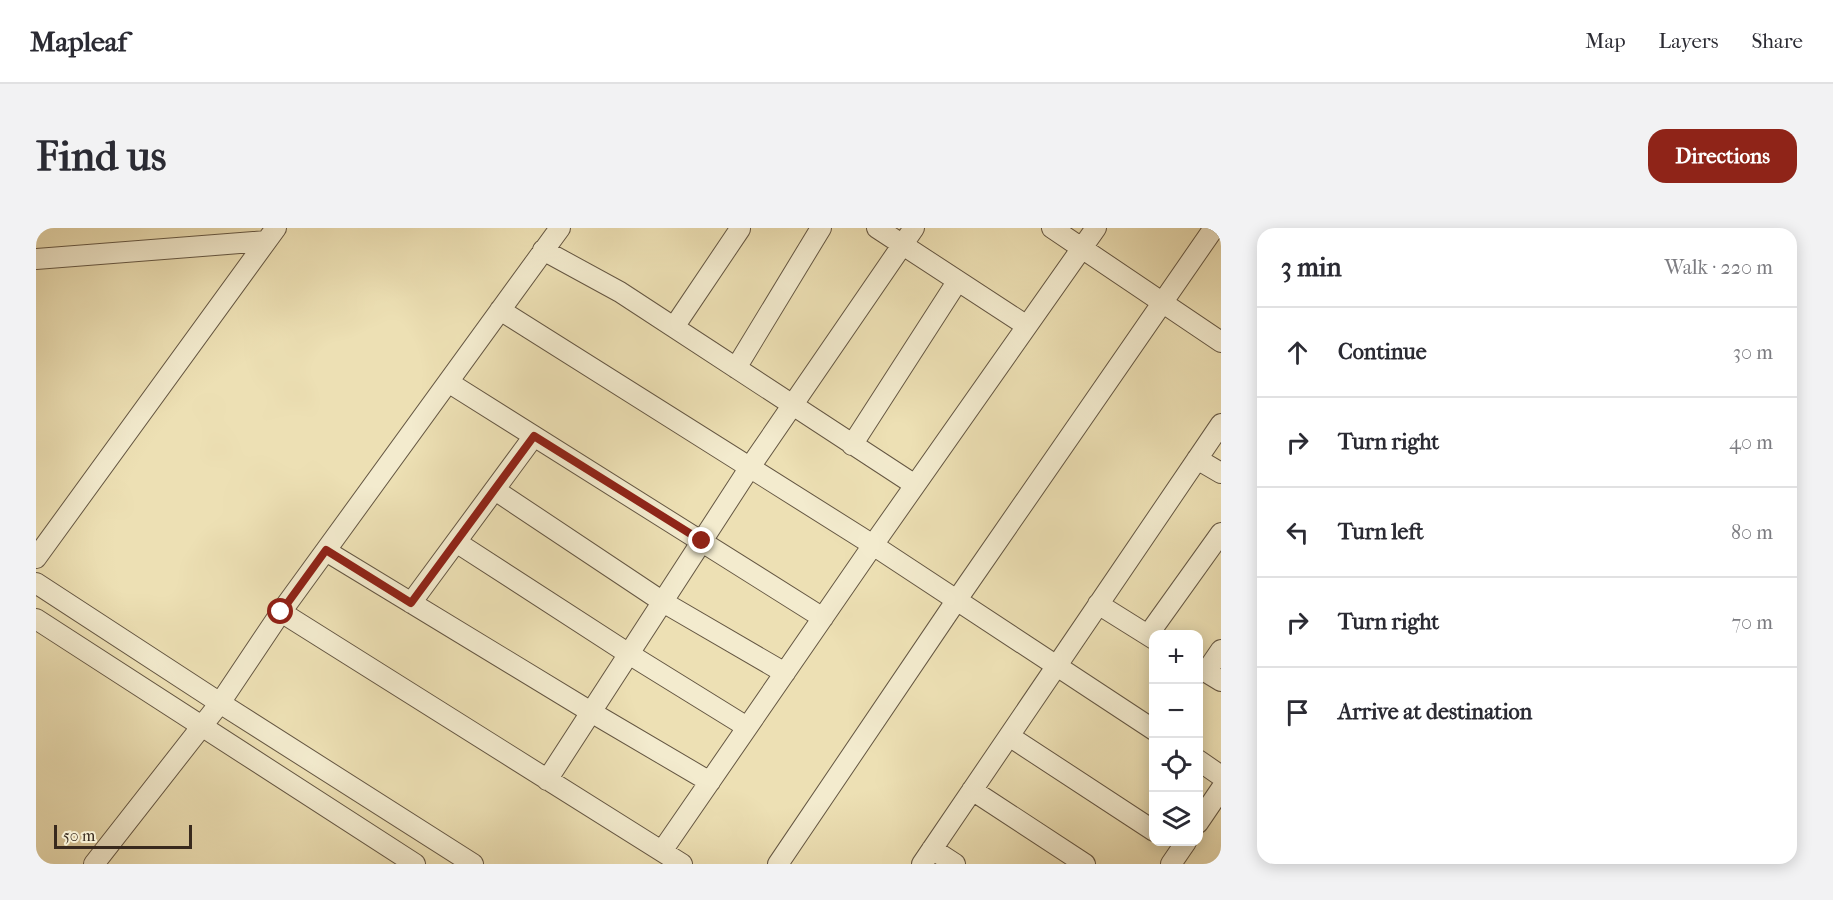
<!DOCTYPE html>
<html lang="en">
<head>
<meta charset="utf-8">
<style>
	body { margin:0; font-family:"IM FELL French Canon",serif; background:#f2f2f3; color:#2b2b33 }
	.controls { position:absolute; right:18px; bottom:18px; display:grid; overflow:hidden; border-radius:12px; box-shadow:0 3px 15px #0003 }
	.controls button { width:54px; height:54px; display:grid; place-items:center; padding:0; border:0; border-bottom:2px solid #e1e1e2; background:#fff; color:#2b2b33; font:30px sans-serif }
	.scale { position:absolute; left:18px; bottom:15px; width:138px; box-sizing:border-box; padding-left:6px; border:3px solid #38291d; border-top:0; font-size:16px; line-height:21px; white-space:nowrap; color:#38291d; -webkit-text-stroke:4px #f3ebce; paint-order:stroke }
	.stop { position:absolute; width:18px; height:18px; margin:-14px; border:4px solid #8f2418; border-radius:50%; background:#fff }
	.stop.end { background:#8f2418; border-color:#fff; box-shadow:0 2px 6px #0008 }
	.list { margin:0; padding:0; list-style:none }
	h2 { display:flex; justify-content:space-between; align-items:center; height:78px; margin:0; padding:0 24px; font-size:26px }
	h2 small { font-size:20px; font-weight:400; color:#7c7c81 }
	.list li { display:grid; grid-template-columns:39px 1fr auto; gap:18px; align-items:center; box-sizing:border-box; height:90px; padding:0 24px; border-top:2px solid #e1e1e2 }
	.list b { display:block; font-size:22px; white-space:nowrap }
	.list em { font-size:20px; font-style:normal; color:#7c7c81 }
	.icon { flex:none; width:33px; height:33px; fill:none; stroke:currentColor; stroke-width:2; stroke-linecap:round; stroke-linejoin:round }
	.map { position:relative; flex:none; width:1185px; height:636px; overflow:hidden; border-radius:18px }
	header { display:flex; align-items:center; gap:36px; box-sizing:border-box; height:84px; padding:0 30px; background:#fff; border-bottom:2px solid #e1e1e2 }
	header strong { font-size:28px }
	nav { display:flex; gap:33px; margin-inline-start:auto; font-size:21px }
	.intro { display:flex; align-items:center; justify-content:space-between; box-sizing:border-box; height:144px; padding:0 36px }
	h1 { margin:0; font-size:42px }
	.button { padding:15px 27px; border-radius:18px; background:#8f2418; color:#fff; font-size:21px; font-weight:700 }
	main { display:flex; gap:36px; padding:0 36px }
	aside { flex:1; background:#fff; border-radius:18px; box-shadow:0 3px 15px #0003 }
	.map>svg:first-child { display:block }
</style>
</head>
<body>
<header>
<strong>Mapleaf</strong>
<nav><a>Map</a><a>Layers</a><a>Share</a></nav>
</header>
<div class="intro"><h1>Find us</h1><a class="button">Directions</a></div>
<main>
<div class="map">
<svg width="1185" height="636" viewBox="0 0 1185 636">
	<rect width="100%" height="100%" fill="#ede0b4"/>
	<filter id="stains"><feTurbulence type="fractalNoise" baseFrequency=".00333" numOctaves="4"/><feColorMatrix values="0 0 0 0 .2 0 0 0 0 .09 0 0 0 0 .02 0 0 0 .5 -.17"/></filter>
	<radialGradient id="worn" r=".72"><stop offset=".6" stop-color="#630" stop-opacity="0"/><stop offset="1" stop-color="#630" stop-opacity=".3"/></radialGradient>
	<g fill="none" stroke-linecap="round" stroke-linejoin="round">
		<defs>
			<path id="minor" d="M841,0L991,98
				M1016,0L1185,114
				M507,22L584,64L879,257
				M0,31L230,13
				M464,82L837,317L1118,502
				M638,99L704,1
				M700,140L785,0
				M412,154L787,390
				M816,217L921,54
				M1161,231L1185,245
				M459,262L627,374L749,445
				M420,314L593,426L711,499
				M290,323L555,484L674,554
				M0,330L240,0
				M0,355L184,475L437,636
				M375,375L498,208
				M1062,376L1118,411
				M245,384L646,636
				M0,391L379,636
				M1112,407L1185,305
				M1162,439L1185,453
				M1170,444L1185,422
				M973,508L1118,603
				M1162,532L1185,548
				M511,552L714,239L878,0
				M936,562L1049,636
				M1162,595L1185,561
				M896,621L919,636
				M626,623L837,317L1060,0
				M58,636L184,475L245,384L524,0
				M742,636L920,373L1178,0
				M886,636L1185,196
				M1135,636L1150,614"/>
		</defs>
		<use href="#minor" stroke="#655743" stroke-width="22"/>
		<use href="#minor" stroke="#f3ebce" stroke-width="20"/>
	</g>
	<g fill="none" stroke-linecap="round" stroke-linejoin="round">
		<path stroke="#8f2418" stroke-width="8" d="M245,384L290,322L375,375L498,208L666,313"/>
	</g>
	<rect width="100%" height="100%" filter="url(#stains)"/>
	<rect width="100%" height="100%" fill="url(#worn)"/>
</svg>
<div class="controls">
<button>+</button>
<button>−</button>
<button><svg class="icon" aria-label="locate" viewBox="0 0 24 24"><circle cx="12" cy="12" r="6"/><path d="M12 2v4M12 18v4M2 12h4M18 12h4"/></svg></button>
<button><svg class="icon" aria-label="layers" viewBox="0 0 24 24"><path d="M12 4l9 5-9 5-9-5zM3 14l9 5 9-5"/></svg></button>
</div>
<div class="scale">50 m</div>
<div class="stop" style="left:245px;top:384px"></div>
<div class="stop end" style="left:666px;top:313px"></div>
</div>
<aside>
<h2>3 min<small>Walk · 220 m</small></h2>
<ul class="list">
<li><svg class="icon" aria-label="ahead" viewBox="0 0 24 24"><path d="M12 20V5M6 11l6-6 6 6"/></svg><div><b>Continue</b></div><em>30 m</em></li>
<li><svg class="icon" aria-label="right" viewBox="0 0 24 24"><path d="M7 20v-9h11M14 6l5 5-5 5"/></svg><div><b>Turn right</b></div><em>40 m</em></li>
<li><svg class="icon" aria-label="left" viewBox="0 0 24 24"><path d="M17 20v-9H6M10 6l-5 5 5 5"/></svg><div><b>Turn left</b></div><em>80 m</em></li>
<li><svg class="icon" aria-label="right" viewBox="0 0 24 24"><path d="M7 20v-9h11M14 6l5 5-5 5"/></svg><div><b>Turn right</b></div><em>70 m</em></li>
<li><svg class="icon" aria-label="arrive" viewBox="0 0 24 24"><path d="M6 21V4h12l-3 4 3 4H6"/></svg><div><b>Arrive at destination</b></div></li>
</ul>
</aside>
</main>
</body>
</html>
